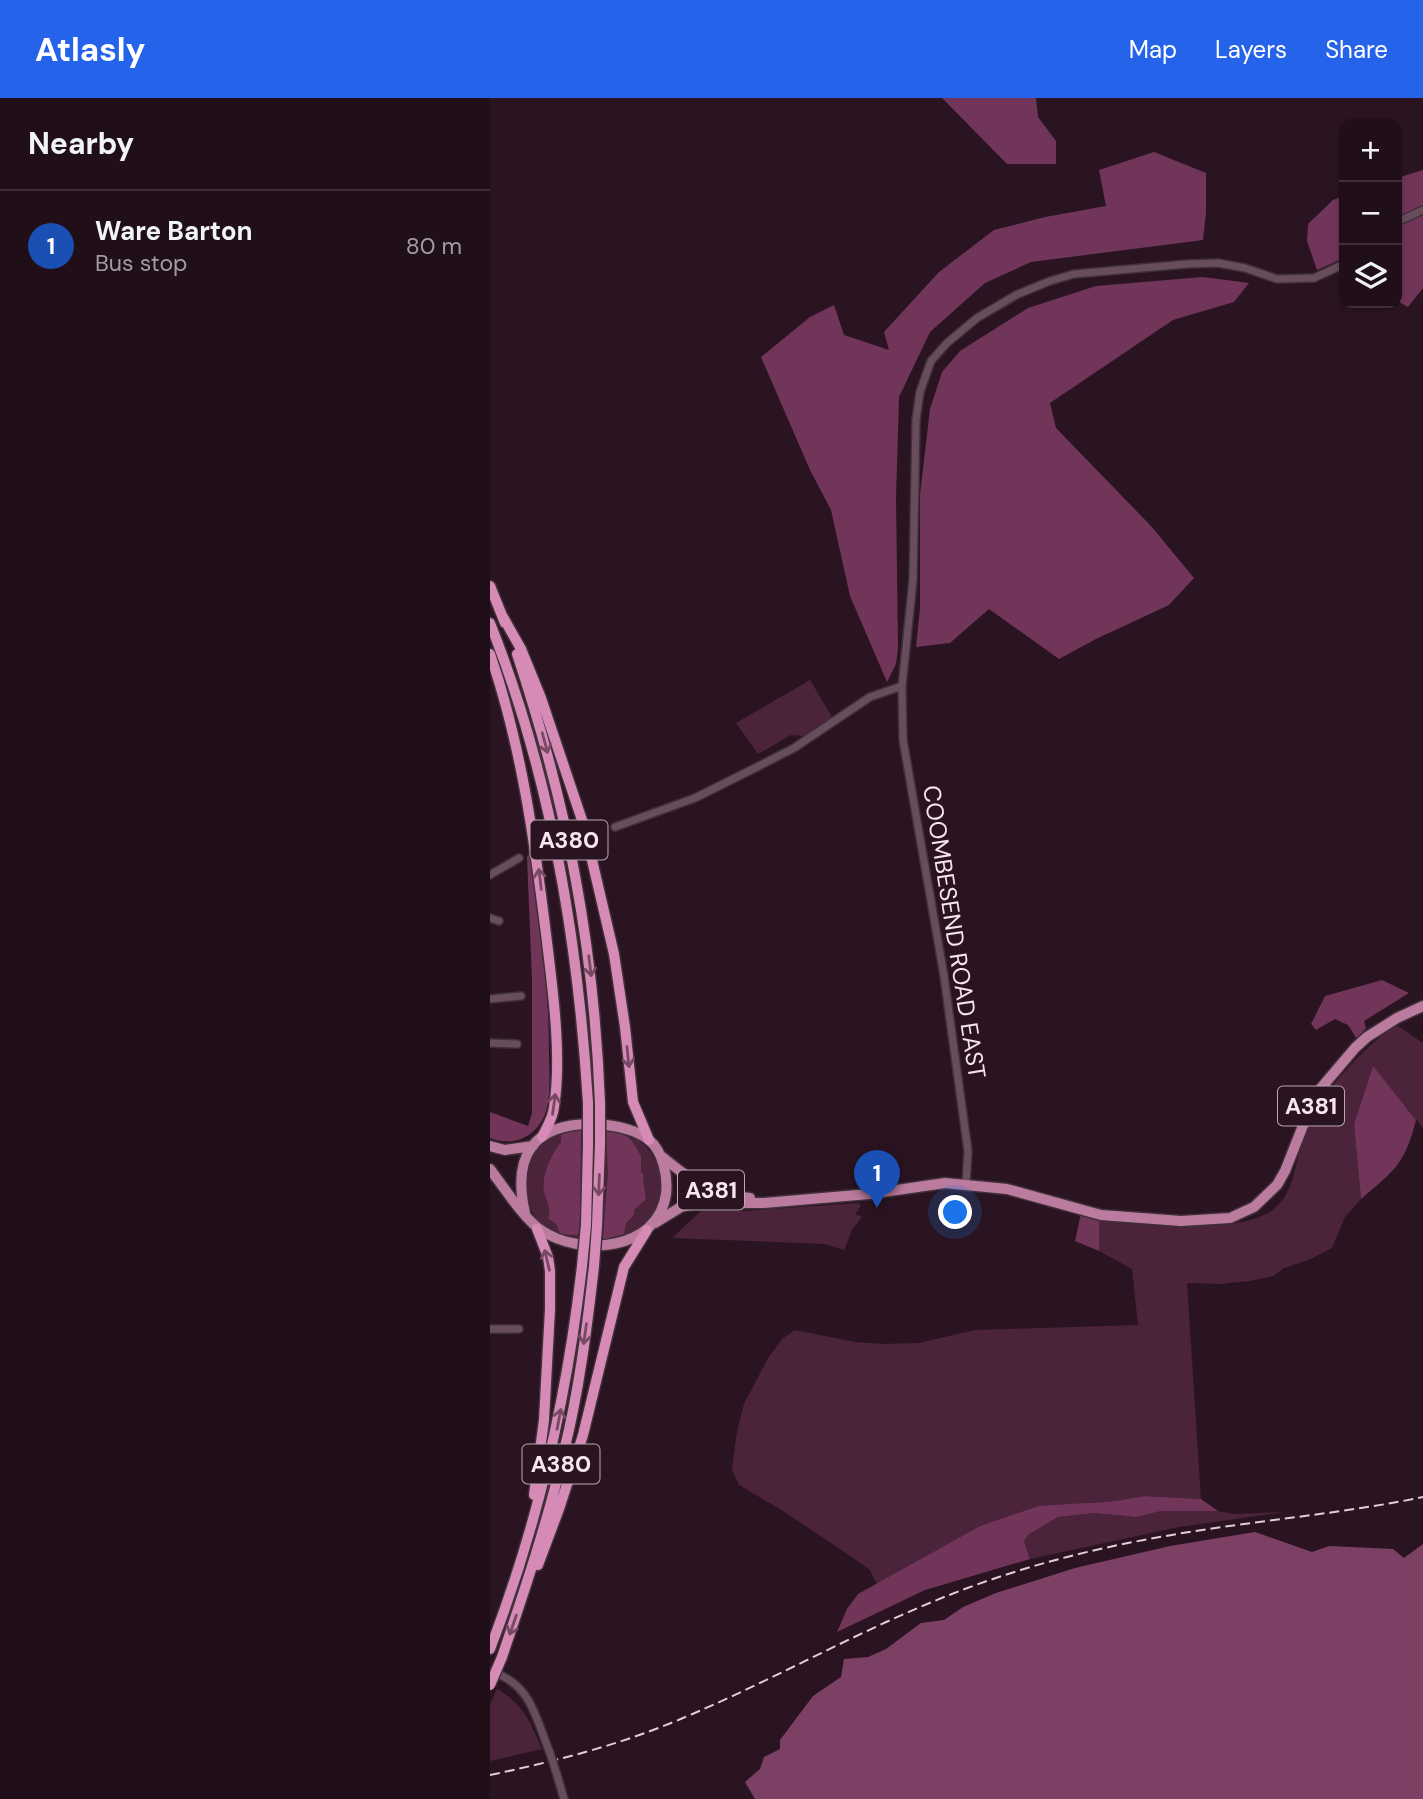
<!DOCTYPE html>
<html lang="en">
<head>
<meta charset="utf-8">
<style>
	body { margin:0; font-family:"DM Sans",sans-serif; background:#2d1d26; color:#f1f3f6 }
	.controls { position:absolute; right:21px; top:21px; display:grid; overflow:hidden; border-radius:14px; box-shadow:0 2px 5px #0004 }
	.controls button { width:63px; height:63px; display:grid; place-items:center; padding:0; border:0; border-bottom:2px solid #3d2f38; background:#200f19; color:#f1f3f6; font:35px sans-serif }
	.you { position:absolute; left:466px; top:1115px; width:24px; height:24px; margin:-18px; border:5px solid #fff; border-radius:50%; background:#1a73e8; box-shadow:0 0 0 10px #1a73e833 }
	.badge { display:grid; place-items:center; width:46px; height:46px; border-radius:50%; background:#2563eb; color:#fff; font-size:23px; font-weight:700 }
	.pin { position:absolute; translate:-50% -58px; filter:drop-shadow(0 2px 4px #0008) }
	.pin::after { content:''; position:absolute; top:37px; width:24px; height:21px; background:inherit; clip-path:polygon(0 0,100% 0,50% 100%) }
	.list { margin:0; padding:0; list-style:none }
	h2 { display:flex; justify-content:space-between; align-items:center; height:91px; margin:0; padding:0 28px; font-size:30px }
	h2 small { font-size:23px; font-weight:400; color:#a29ca2 }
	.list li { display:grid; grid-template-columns:46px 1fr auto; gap:21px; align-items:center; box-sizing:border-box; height:112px; padding:0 28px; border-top:2px solid #3d2f38 }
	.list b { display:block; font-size:26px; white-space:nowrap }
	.list p { margin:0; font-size:23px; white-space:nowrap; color:#a29ca2 }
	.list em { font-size:23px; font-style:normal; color:#a29ca2 }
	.icon { flex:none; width:38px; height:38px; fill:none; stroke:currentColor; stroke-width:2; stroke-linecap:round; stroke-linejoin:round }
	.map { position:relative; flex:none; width:933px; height:1701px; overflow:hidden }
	header { display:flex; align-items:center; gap:42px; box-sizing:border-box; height:98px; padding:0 35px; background:#2563eb; color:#fff }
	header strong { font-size:33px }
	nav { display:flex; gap:38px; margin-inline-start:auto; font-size:24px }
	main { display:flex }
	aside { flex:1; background:#200f19 }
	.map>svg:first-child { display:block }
</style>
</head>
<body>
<header>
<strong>Atlasly</strong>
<nav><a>Map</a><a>Layers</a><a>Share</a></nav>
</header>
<main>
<aside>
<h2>Nearby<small></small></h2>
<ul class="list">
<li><span class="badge" style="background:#1a4fb4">1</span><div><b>Ware Barton</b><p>Bus stop</p></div><em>80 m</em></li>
</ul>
</aside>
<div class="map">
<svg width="933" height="1701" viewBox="0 0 933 1701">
	<rect width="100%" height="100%" fill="#2b1421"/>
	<path fill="#4b233b" d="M320,582L342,619L313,638L301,637L268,656L246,625Z
		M905,926L933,945V1030L883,969L864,1026L871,1101L855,1119L842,1150L821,1161L794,1170L783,1178L760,1183L731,1186L697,1185L711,1401L654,1398L626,1403L600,1404L490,1428L387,1486L380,1472L353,1453L290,1411L249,1387L242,1372L247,1333L254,1306L278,1260L292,1241L305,1232L365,1244L392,1246L428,1245L485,1232L648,1227L642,1171L609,1153V1121C652,1126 749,1138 784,1111C808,1092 805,1053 818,1028C840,984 868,957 905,926Z
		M79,1031C98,1031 121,1028 138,1036C177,1053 184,1107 149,1132C136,1141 122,1142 108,1142C97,1142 86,1143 76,1140C34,1129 21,1076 51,1046C59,1038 69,1035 79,1031Z
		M369,1105L371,1108L365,1116L372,1119L363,1130L354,1152L335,1146L182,1140L211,1113H256Z
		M671,1413H728L745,1416L795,1414L689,1429L540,1461L534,1443L538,1437L568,1419L605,1415L646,1419Z
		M7,1591C34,1607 40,1623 52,1651L0,1663V1607Z"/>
	<path fill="#703559" d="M452,0H546L548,19L566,43V66H517Z
		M664,54L716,75V115L713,142L541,164L495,185L440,234L409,299L406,400L408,550L406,566L397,584L360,498L341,412L320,372L271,259L320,219L344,207L354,237L399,252L394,234L449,174L504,132L555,119L616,108L609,72Z
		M933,72V190L918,209L907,203V80Z
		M854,98V160L827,172L817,143L818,126L843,102Z
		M713,179L759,185L744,204L683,222L560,305L566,330L661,428L704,480L679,507L606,541L569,561L499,511L460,545L426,549L430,510V397L440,311L452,274L470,253L538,210L606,188Z
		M43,751C50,819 59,887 59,956C59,973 61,993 57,1010C50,1037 26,1050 0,1040V1014L38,1028L42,1015V881L37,759Z
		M892,882L919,895L874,923L876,930L867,941L858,927L845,921L826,932L821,926L835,898Z
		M883,968L926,1022C915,1066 904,1073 871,1101L864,1026Z
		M91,1030L90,1120L88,1137L70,1136L67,1127L58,1120C62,1112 56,1102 54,1093C51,1076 62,1056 71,1044V1034Z
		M116,1033C138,1035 142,1040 151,1059V1074L154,1077L153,1082L156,1101L144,1112V1117L136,1125L134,1136L116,1141H113L118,1074Z
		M591,1115L609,1121V1153L585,1143Z
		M654,1398L711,1401L728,1413H671L646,1419L605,1415L568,1419L538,1437L534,1443L540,1461L435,1492L347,1534L357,1511L368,1496L490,1428L549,1408L626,1403Z"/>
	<path fill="#7c4064" d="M765,1434L822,1454L839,1448L903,1451L914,1460L933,1446V1701H265L255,1684L270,1671L274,1659L290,1651V1642L323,1598L351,1579L354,1561L378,1559L396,1551L431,1525L454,1522L473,1509L506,1495L585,1470L680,1448Z"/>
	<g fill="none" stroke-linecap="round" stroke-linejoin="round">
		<defs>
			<path id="minor" d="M907,124L933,112
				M125,729L205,700L267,669L304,650L380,599L412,588
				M0,777L29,760
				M0,820L9,823
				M0,901L31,898
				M0,945L27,946
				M476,1086L478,1053L454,878L413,642L412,588L423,482L426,322L430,294L441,263L457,245L487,220L526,197L560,183L584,176L697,166L728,165L755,170L787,181L824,180L854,166
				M0,1231H29
				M0,1573C42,1586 45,1619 60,1655
				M67,1677L74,1701"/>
			<path id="primary" d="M0,1048L15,1052L43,1048
				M170,1057C200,1082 220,1097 260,1100
				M0,1071C13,1088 34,1121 51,1132C90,1159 168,1153 176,1096C178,1079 173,1053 159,1042C144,1030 123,1027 104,1026C43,1025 22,1058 35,1115
				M165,1125L191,1109L207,1105H274L379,1096L455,1085L517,1091L611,1117L691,1123L740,1120L764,1109L787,1087L795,1073L822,1005L831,990L865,950L877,939L907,920L933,908"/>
			<path id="trunk" d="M0,488L15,525
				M13,519L31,551L51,600L94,728L124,856L135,929L143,1004L159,1042
				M0,525C61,678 88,841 98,1005
				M0,556C32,649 45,746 57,844C63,894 72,960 64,1009C63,1020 57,1029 52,1039
				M27,556C77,707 104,846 110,1005
				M96,1127L98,1048
				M107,1128L110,1046
				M44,1397L54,1322L60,1211V1173L58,1159L47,1131
				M48,1467L69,1411L93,1337L134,1169L157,1132
				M0,1551C48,1427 77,1300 92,1168
				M12,1559C35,1491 58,1423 74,1353C89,1293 97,1230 104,1168"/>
		</defs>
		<use href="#minor" stroke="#403039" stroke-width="10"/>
		<use href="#primary" stroke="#403039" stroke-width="13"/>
		<use href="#trunk" stroke="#403039" stroke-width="13"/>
		<use href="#minor" stroke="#684d5c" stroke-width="7"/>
		<use href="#primary" stroke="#ba7b9f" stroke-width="10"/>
		<use href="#trunk" stroke="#d68ab6" stroke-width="10"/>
		<path stroke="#e0ced7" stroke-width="2" stroke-dasharray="10 5" stroke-linecap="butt" d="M0,1677C66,1663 130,1647 193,1620C300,1575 400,1514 512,1478C569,1459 628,1446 687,1436C769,1422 851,1416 933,1399"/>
		<defs>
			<path id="minor-bridge" d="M60,1655L67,1677"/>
			<path id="trunk-bridge" d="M110,1005V1046
				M98,1048V1005
				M92,1168L96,1127
				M104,1168L107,1128
				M0,1587L12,1559"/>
		</defs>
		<use href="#minor-bridge" stroke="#403039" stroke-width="10" stroke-linecap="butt"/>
		<use href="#trunk-bridge" stroke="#403039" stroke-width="13" stroke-linecap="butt"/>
		<use href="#minor-bridge" stroke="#684d5c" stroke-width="7"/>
		<use href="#trunk-bridge" stroke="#d68ab6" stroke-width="10"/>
	</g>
	<defs><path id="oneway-shaft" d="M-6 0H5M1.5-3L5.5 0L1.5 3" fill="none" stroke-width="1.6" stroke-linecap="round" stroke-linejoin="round" transform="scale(1.75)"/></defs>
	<g stroke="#784964">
		<use href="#oneway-shaft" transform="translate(55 645) rotate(75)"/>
		<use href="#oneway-shaft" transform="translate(50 781) rotate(-97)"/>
		<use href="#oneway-shaft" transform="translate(100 868) rotate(83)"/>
		<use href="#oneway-shaft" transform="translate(138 959) rotate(84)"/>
		<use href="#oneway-shaft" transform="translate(64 1006) rotate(-82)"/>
		<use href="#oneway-shaft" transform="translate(109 1087) rotate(92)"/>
		<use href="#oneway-shaft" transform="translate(57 1162) rotate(-103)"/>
		<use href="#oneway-shaft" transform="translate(95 1236) rotate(98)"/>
		<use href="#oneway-shaft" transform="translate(69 1321) rotate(-79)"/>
		<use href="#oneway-shaft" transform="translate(23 1527) rotate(109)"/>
	</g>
	<g text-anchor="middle" stroke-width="7" stroke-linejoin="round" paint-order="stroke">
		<g fill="#2b1421" stroke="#baa7b1" stroke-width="2">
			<rect x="40.5" y="722.5" width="77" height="39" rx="5"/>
			<rect x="788" y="988.5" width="66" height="39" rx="5"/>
			<rect x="188" y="1072.5" width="66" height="39" rx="5"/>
			<rect x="32.5" y="1346.5" width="77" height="39" rx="5"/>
		</g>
		<g font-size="23" font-weight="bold" fill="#f7e6ef">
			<text x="79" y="750">A380</text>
			<text x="821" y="1016">A381</text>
			<text x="221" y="1100">A381</text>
			<text x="71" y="1374">A380</text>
		</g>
		<g font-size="24" fill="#f7e6ef" stroke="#2b1421">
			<text transform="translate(464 834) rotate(81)" y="8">COOMBESEND ROAD EAST</text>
		</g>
	</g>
</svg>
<div class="controls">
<button>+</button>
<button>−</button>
<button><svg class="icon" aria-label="layers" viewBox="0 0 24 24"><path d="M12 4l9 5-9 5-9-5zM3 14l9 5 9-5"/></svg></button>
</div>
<div class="you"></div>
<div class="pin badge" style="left:387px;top:1110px;background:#1a4fb4">1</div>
</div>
</main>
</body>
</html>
